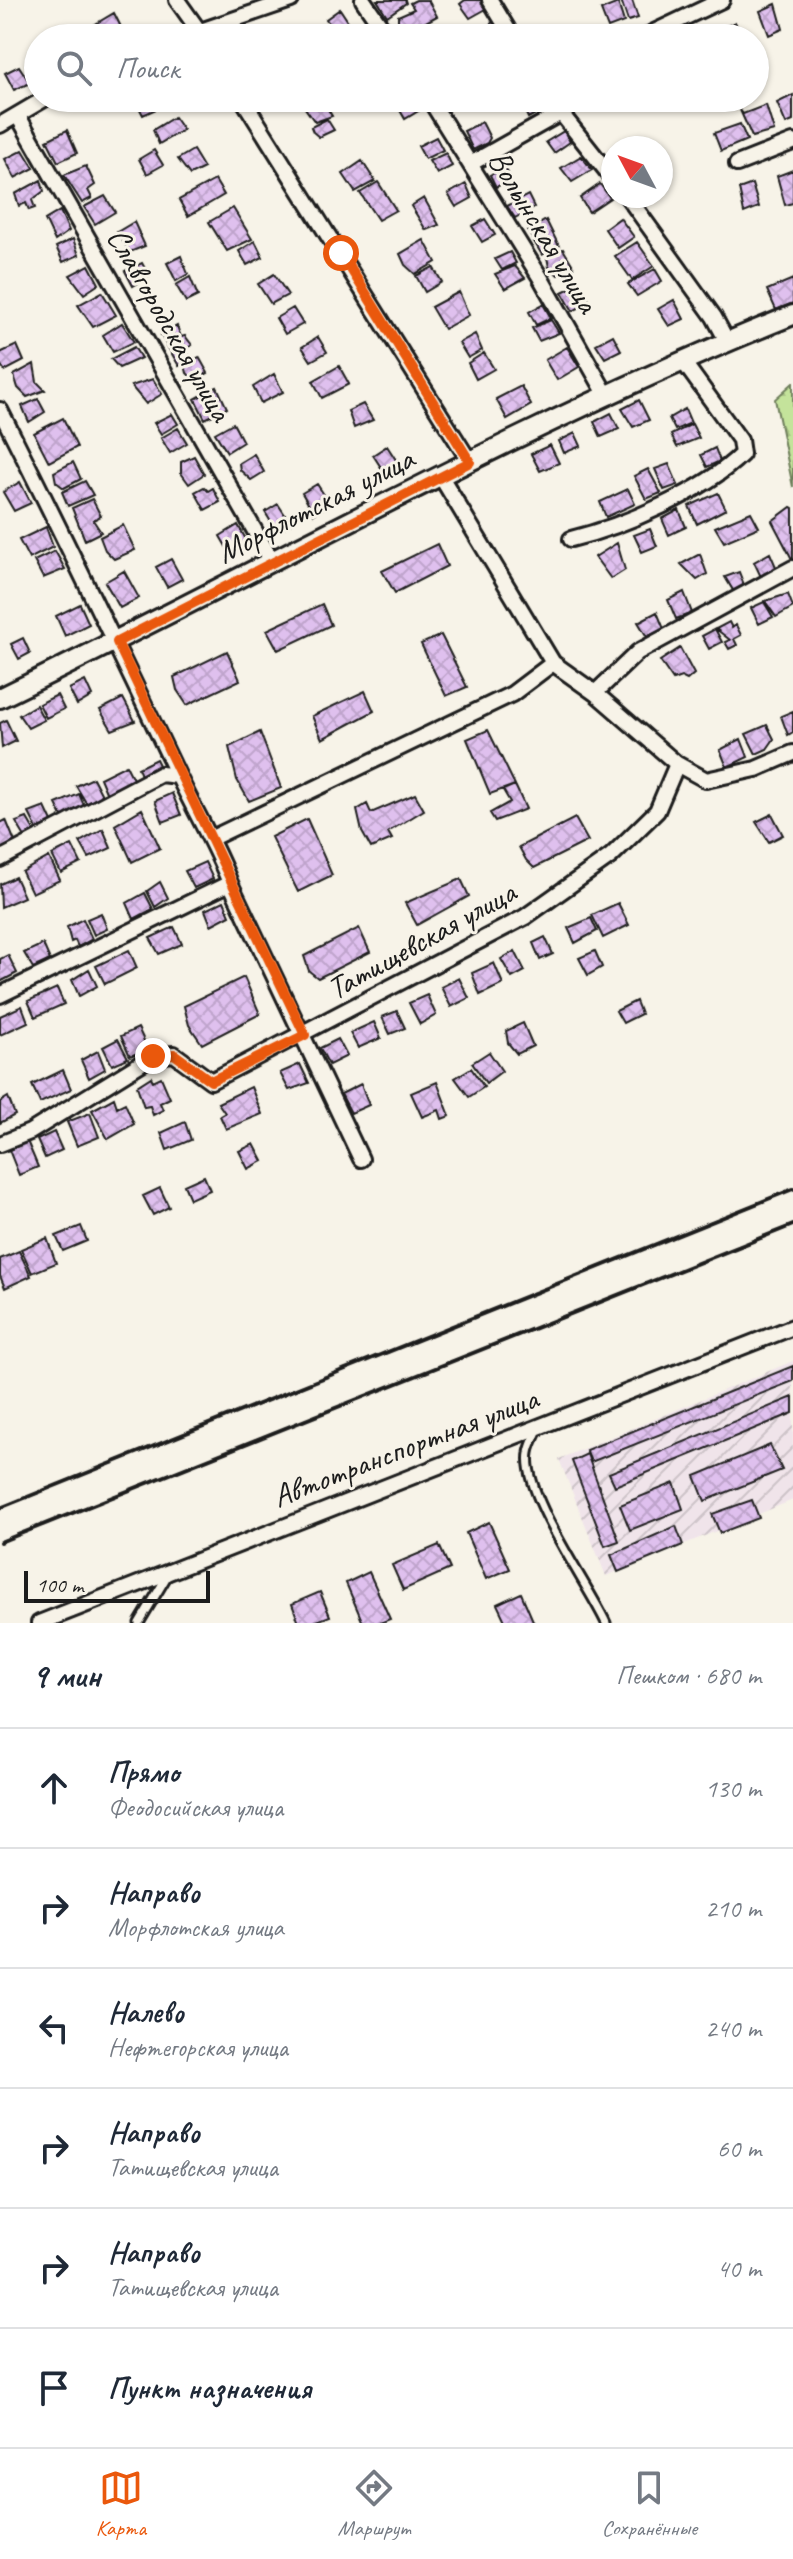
<!DOCTYPE html>
<html lang="ru">
<head>
<meta charset="utf-8">
<style>
	body { margin:0; font-family:Caveat,sans-serif; background:#f6f6f7; color:#1f2937 }
	.compass { position:absolute; left:601px; top:136px; width:72px; height:72px; border-radius:50%; background:#fff; box-shadow:0 2px 6px #0004; rotate:311deg }
	.scale { position:absolute; left:24px; bottom:20px; width:186px; box-sizing:border-box; padding-left:8px; border:4px solid #1c1c1c; border-top:0; font-size:22px; line-height:28px; white-space:nowrap; color:#1c1c1c; -webkit-text-stroke:6px #f7f3e8; paint-order:stroke }
	.stop { position:absolute; width:24px; height:24px; margin:-18px; border:6px solid #ea580c; border-radius:50%; background:#fff }
	.stop.end { background:#ea580c; border-color:#fff; box-shadow:0 2px 8px #0008 }
	.list { margin:0; padding:0; list-style:none }
	h2 { display:flex; justify-content:space-between; align-items:center; height:104px; margin:0; padding:0 32px; font-size:34px }
	h2 small { font-size:26px; font-weight:400; color:#747a83 }
	.list li { display:grid; grid-template-columns:52px 1fr auto; gap:24px; align-items:center; box-sizing:border-box; height:120px; padding:0 32px; border-top:2px solid #e0e1e3 }
	.list b { display:block; font-size:30px; white-space:nowrap }
	.list p { margin:0; font-size:26px; white-space:nowrap; color:#747a83 }
	.list em { font-size:26px; font-style:normal; color:#747a83 }
	.icon { flex:none; width:44px; height:44px; fill:none; stroke:currentColor; stroke-width:2; stroke-linecap:round; stroke-linejoin:round }
	.map { position:relative; flex:none; width:793px; height:1623px; overflow:hidden }
	.search { position:absolute; background:#fff; box-shadow:0 2px 6px #0004; left:24px; right:24px; top:24px; height:88px; display:flex; align-items:center; gap:20px; box-sizing:border-box; padding:0 28px; border-radius:44px; color:#747a83; font-size:30px }
	.sheet { height:824px; background:#fff }
	nav { display:flex; justify-content:space-around; align-items:center; box-sizing:border-box; height:112px; border-top:2px solid #e0e1e3; background:#fff; font-size:22px; color:#747a83 }
	nav a { display:grid; justify-items:center; gap:4px }
	nav .on { color:#ea580c }
	.map>svg:first-child { display:block }
</style>
</head>
<body>
<div class="map">
<svg width="793" height="1623" viewBox="0 0 793 1623">
	<defs>
		<pattern id="industrial-furrows" width="10" height="10" patternUnits="userSpaceOnUse" patternTransform="scale(2)"><rect width="10" height="10" fill="#f0e4ea"/><path d="M-1 1l2-2M0 10L10 0M9 11l2-2" fill="none" stroke="#cdc3c8"/></pattern>
		<pattern id="forest-firs" width="22" height="20" patternUnits="userSpaceOnUse" patternTransform="scale(2)"><rect width="22" height="20" fill="#c4e39b"/><path d="M5 1l3.5 6h-7zM16 11l3.5 6h-7z" fill="#a8c285"/></pattern>
		<pattern id="building-cross-hatch" width="8" height="8" patternUnits="userSpaceOnUse" patternTransform="scale(2)"><rect width="8" height="8" fill="#dfc0ee"/><path d="M0 0l8 8M0 8l8-8" fill="none" stroke="#bfa4cc"/></pattern>
	</defs>
	<rect width="100%" height="100%" fill="#f7f3e8"/>
	<filter id="ink" filterUnits="userSpaceOnUse"><feTurbulence type="fractalNoise" baseFrequency=".0125" numOctaves="2"/><feDisplacementMap in="SourceGraphic" scale="16" xChannelSelector="R" yChannelSelector="G"/><feConvolveMatrix kernelMatrix="1 2 1 2 8 2 1 2 1" color-interpolation-filters="sRGB"/></filter>
	<g filter="url(#ink)">
		<path fill="url(#industrial-furrows)" d="M793,1361V1500L606,1576L559,1459Z"/>
		<path fill="url(#forest-firs)" stroke="#70805c" stroke-width="2" d="M793,383V487L775,399Z"/>
		<path fill="url(#building-cross-hatch)" stroke="#1c1c1c" stroke-width="2" d="M377,0H405L406,3L387,16Z
			M416,0H428L437,16L406,33L398,25V16L414,9L410,3Z
			M465,0H483L488,8L470,18L460,4Z
			M621,0H632L638,18L628,21Z
			M618,3L624,22L608,28L601,10Z
			M776,4L783,29L769,35L760,11Z
			M340,9L353,29L339,37L326,19Z
			M114,13L125,35L99,38L92,26Z
			M496,20L506,38H479L478,33Z
			M735,22L742,38H725L722,28Z
			M19,66L30,83L14,90L5,73Z
			M793,95V121L786,124L777,103Z
			M134,98H164L167,104L143,115Z
			M321,98L332,116L315,122L305,108Z
			M398,98H411L420,110L405,119L394,100Z
			M534,98H544L548,107L528,118L522,105Z
			M766,105L774,131L752,137L740,110L743,114Z
			M174,117L183,130L159,144L153,130Z
			M327,119L334,130L319,137L313,132L311,127Z
			M482,122L490,138L487,143L473,150L464,131Z
			M740,124L747,140L721,151L714,133Z
			M67,130L77,153L58,162L47,140Z
			M564,131L570,142L554,153L546,142Z
			M436,137L443,150L425,159L418,146Z
			M23,150L34,168L15,178L5,159Z
			M154,150L163,165L147,174L139,159Z
			M193,150L204,168L190,175L178,159Z
			M446,153L452,166L437,174L429,161Z
			M581,156L592,170L572,182L561,168Z
			M362,161L375,181L355,192L343,174Z
			M86,166L95,185L88,190L92,198L82,203L64,175Z
			M505,167L511,180L496,187L490,175Z
			M793,170V203L785,205L777,176Z
			M41,180L44,191L32,200L35,208L29,210L26,203L19,206L15,194Z
			M215,180L224,195L188,216L179,200Z
			M378,182L396,210L378,220L360,193Z
			M466,184L472,198L456,207L448,194Z
			M600,184L610,198L589,212L580,198Z
			M752,184L759,207L744,213L739,189Z
			M528,195L534,207L515,218L507,206Z
			M105,196L115,212L95,224L84,207Z
			M424,198L439,225L426,230L411,206Z
			M233,208L252,239L227,251L209,222Z
			M60,211L69,231L55,241L45,220Z
			M620,218L634,237L618,248L605,229Z
			M485,219L495,235L482,242L472,226Z
			M546,220L559,246L542,255L528,231Z
			M134,222L145,246L130,252L117,232Z
			M73,239L79,255L63,262L56,247Z
			M424,240L436,262L415,274L405,265L400,254Z
			M255,241L263,257L247,265L239,251Z
			M637,242L654,266L632,280L615,256Z
			M563,249L574,267L558,275L549,267L547,257Z
			M510,252L516,263L502,270L495,259Z
			M181,256L188,274L176,281L167,263Z
			M142,263L149,276L133,286L125,271Z
			M89,265L99,284L84,294L70,275Z
			M515,266L525,278L505,289L495,274Z
			M433,267L442,282L425,292L416,276Z
			M655,269L662,281L637,296L628,284Z
			M274,274L288,295L271,304L258,284Z
			M190,277L198,296L186,302L176,285Z
			M793,279V303L776,310L767,290Z
			M579,284L590,302L573,311L562,292Z
			M102,292L116,315L93,327L78,305Z
			M459,292L469,315L444,329L431,307Z
			M674,300L684,319L669,326L658,309Z
			M543,304L551,318L536,325L529,312Z
			M293,308L303,324L285,334L276,318Z
			M551,320L559,333L539,341L532,328Z
			M122,323L134,342L113,352L103,335Z
			M177,326L181,337L185,336L192,345L186,349L190,358L179,366L161,335Z
			M475,334L482,350L468,358L459,343Z
			M613,335L621,350L605,358L596,344Z
			M318,337L327,352L311,361L302,347Z
			M17,345L24,361L5,371L0,364V353Z
			M134,347L141,358L119,368L111,359Z
			M567,347L579,367L557,380L545,360Z
			M484,353L494,369L476,379L468,363Z
			M199,357L208,373L194,380L187,373L185,365Z
			M34,364L37,382L45,390L27,397L18,388L14,375Z
			M339,366L349,384L322,398L313,381Z
			M274,374L283,392L261,403L253,387Z
			M153,379L162,394L146,404L131,386Z
			M521,386L531,405L507,419L496,399Z
			M217,387L227,408L205,419L195,399Z
			M38,399L45,412L29,422L22,406Z
			M639,400L649,420L633,427L622,409Z
			M363,404L373,420L354,428L348,411Z
			M685,409L691,423L675,430L669,418Z
			M611,413L619,429L601,437L594,422Z
			M172,414L178,424L161,434L154,423Z
			M63,418L77,447L49,462L34,433Z
			M233,423L243,442L227,452L215,433Z
			M692,424L699,438L677,447L671,435Z
			M178,428L187,443L170,453L161,438Z
			M575,433L581,446L564,453L559,441Z
			M550,445L559,463L540,471L531,454Z
			M387,446L400,466L386,475L373,455Z
			M715,448L720,461L707,467L701,455Z
			M254,454L264,472L251,480L240,470L239,463Z
			M194,456L204,474L189,484L181,473V462Z
			M73,462L81,479L64,488L56,482L54,472Z
			M669,464L678,485L664,490L655,469Z
			M648,469L661,493L646,499L634,476Z
			M85,481L93,495L68,506L62,492Z
			M20,482L31,503L14,511L3,492Z
			M317,484L330,504L314,514L302,493Z
			M204,487L208,491L213,488L220,502L205,510L195,492Z
			M628,489L635,504L606,517L600,502Z
			M718,493L726,509L697,524L689,506Z
			M92,499L101,516L93,520L101,532L85,540L72,508Z
			M278,504L291,524L277,532L265,512Z
			M791,507L793,508V561L772,521Z
			M679,510L686,527L669,535L662,519Z
			M751,512L759,527L724,542L715,527Z
			M123,525L135,550L114,559L105,550L100,537Z
			M238,525L249,545L231,555L220,536Z
			M46,527L53,547L29,559L19,540Z
			M650,529L657,546L642,552L634,535Z
			M617,543L625,570L611,579L595,557Z
			M437,544L447,566L395,593L382,571Z
			M55,551L65,569L43,578L34,561Z
			M770,553L777,569L761,577L754,562Z
			M700,554L707,574L697,580L681,564Z
			M171,559L182,579L167,587L156,567Z
			M124,571L139,598L120,608L105,582Z
			M739,572L744,585L734,592L725,577Z
			M684,592L692,613L676,619L668,600Z
			M788,594L793,607L776,617L765,601Z
			M764,602L773,617L759,624L751,608Z
			M80,604L89,624L65,636L56,616Z
			M322,604L331,625L278,650L267,630Z
			M657,612L664,629L647,637L638,622Z
			M729,622L732,628L736,625L741,635L734,639L737,645L729,649L725,642L730,640L716,629Z
			M715,629L722,642L709,649L702,636Z
			M441,635L467,687L446,696L421,644Z
			M23,638L30,653L19,659L11,644Z
			M680,648L694,674L687,680L681,677L673,680L660,661Z
			M227,651L240,680L187,705L177,690L174,677Z
			M85,681L92,696L77,705L69,689Z
			M365,691L374,711L322,739L312,716Z
			M57,695L64,709L46,718L39,704Z
			M123,698L135,721L112,730L100,710Z
			M36,705L44,720L28,728L19,715Z
			M793,711V732L788,735L781,716Z
			M6,720L16,741L2,748L0,723Z
			M767,725L774,739L767,749L756,754L746,734Z
			M488,730L515,785L490,794L467,739Z
			M260,732L281,788L249,801L237,780L229,747Z
			M741,739L748,757L727,767L720,750Z
			M156,759L161,769L142,778L138,768Z
			M126,765L135,783L108,797L100,778Z
			M93,778L104,799L88,806L76,786Z
			M515,785L526,809L495,821L490,813L510,802L503,790Z
			M172,793L181,815L163,822L155,801Z
			M79,794L88,814L66,824L56,804Z
			M415,794L424,810L388,832L392,839L371,848L362,832L357,810L367,804L371,813Z
			M45,807L53,824L38,831L29,813Z
			M142,809L160,848L132,862L115,825Z
			M772,814L783,835L769,842L756,822Z
			M27,818L35,832L25,837L16,822Z
			M575,818L588,841L534,868L526,860L519,847Z
			M307,819L332,875L298,892L271,837Z
			M6,820L15,842L0,850V823Z
			M103,829L111,848L89,858L80,842Z
			M72,845L81,863L61,873L52,855Z
			M49,857L60,880L32,893L22,872Z
			M205,862L213,879L194,888L185,871Z
			M15,877L24,897L1,907L0,884Z
			M461,879L469,896L417,925L405,903Z
			M160,882L168,898L155,907L147,891Z
			M145,893L153,909L134,919L127,903Z
			M224,901L230,915L211,925L205,910Z
			M618,903L629,925L603,938L592,915Z
			M101,913L107,929L94,935L87,919Z
			M591,918L597,931L575,943L568,928Z
			M83,919L92,939L78,947L75,940L71,942L67,927Z
			M174,927L182,944L159,954L150,938Z
			M359,928L370,952L318,978L309,971L304,956Z
			M545,937L553,954L540,960L533,943Z
			M43,944L50,960L33,968L24,953Z
			M129,950L137,968L105,984L96,966Z
			M515,951L525,971L512,978L501,959Z
			M595,951L602,967L588,975L579,958Z
			M8,955L17,973L0,982V959Z
			M494,963L503,984L480,995L472,973Z
			M89,969L97,986L79,996L72,980Z
			M244,977L260,1014L202,1044L189,1025L184,1006Z
			M459,978L469,998L451,1007L441,987Z
			M57,988L64,1004L35,1017L28,1001Z
			M427,995L436,1015L420,1024L409,1003Z
			M636,1001L641,1014L623,1023L616,1011Z
			M22,1006L28,1022L0,1035V1016Z
			M397,1011L405,1028L390,1034L382,1017Z
			M374,1022L381,1038L358,1048L350,1033Z
			M523,1023L533,1046L517,1054L508,1043L506,1031Z
			M138,1028L148,1049L130,1056L121,1036Z
			M118,1039L128,1058L112,1065L103,1047Z
			M338,1039L347,1056L329,1065L320,1048Z
			M98,1051L105,1069L89,1078L81,1060Z
			M489,1052L502,1071L486,1083L472,1063Z
			M300,1064L309,1083L289,1090L280,1073Z
			M471,1068L484,1087L469,1097L455,1078Z
			M63,1070L71,1089L40,1103L32,1085Z
			M151,1077L153,1081L161,1077L170,1098L160,1103L163,1110L153,1115L150,1106L144,1107L137,1086Z
			M437,1082L450,1116L442,1119L439,1110L422,1117L411,1093Z
			M361,1084L369,1105L351,1113L341,1094Z
			M251,1087L262,1114L226,1129L220,1116L225,1113L218,1103Z
			M8,1097L15,1115L0,1123V1102Z
			M114,1098L117,1107L125,1103L134,1124L108,1139L92,1110Z
			M90,1113L99,1137L77,1146L67,1122Z
			M185,1122L191,1140L167,1150L161,1133Z
			M54,1132L62,1150L45,1158L37,1140Z
			M27,1141L38,1167L19,1175L9,1150Z
			M254,1144L263,1161L248,1169L239,1151Z
			M204,1176L210,1190L190,1199L184,1185Z
			M160,1188L169,1207L153,1215L143,1196Z
			M81,1226L87,1241L63,1251L56,1236Z
			M47,1238L56,1263L32,1273L21,1249Z
			M19,1251L31,1276L5,1288L0,1276V1259Z
			M793,1366V1381L591,1462L586,1450Z
			M793,1397V1413L615,1486L609,1473Z
			M770,1445L782,1470L705,1501L695,1476Z
			M587,1454L619,1541L605,1546L572,1461Z
			M674,1483L683,1509L630,1530L620,1505Z
			M752,1500L759,1518L720,1533L712,1514Z
			M489,1522L510,1569L486,1579L466,1533Z
			M676,1526L683,1545L618,1572L611,1555Z
			M439,1545L450,1569L403,1590L392,1565Z
			M369,1572L390,1619L380,1623H363L346,1583Z
			M320,1592L330,1616L312,1623H299L292,1604Z
			M521,1593L534,1623H506L497,1604Z"/>
		<g fill="none" stroke-linecap="round" stroke-linejoin="round">
			<defs>
				<path id="service" d="M538,1429C535,1437 530,1445 529,1453C522,1493 588,1584 606,1623
					M139,1623L169,1573"/>
				<path id="minor" d="M177,0L204,38
					M363,0L389,38
					M490,0L513,38
					M652,33L722,0
					M180,38L291,0
					M242,98L470,462
					M429,98L540,277L606,394
					M549,98L613,179
					M18,116L272,561
					M0,125L46,98
					M472,163L559,114
					M737,164L793,142
					M627,196L714,317L727,341
					M0,410C61,530 119,651 177,773C194,810 215,844 230,883L361,1159
					M440,475L553,663L595,693L677,764
					M571,539C624,526 703,492 742,454L740,440L682,360
					M595,693L638,652L793,568
					M212,838L512,694L553,663
					M0,859L161,774L178,776
					M0,995L230,883
					M0,1144L30,1132L153,1056L174,1054L211,1081L525,917L611,856L657,811L677,764L706,780L756,769L793,753
					M39,1623L793,1327"/>
				<path id="tertiary" d="M0,698C264,570 520,424 793,315"/>
			</defs>
			<use href="#service" stroke="#1c1c1c" stroke-width="13"/>
			<use href="#minor" stroke="#1c1c1c" stroke-width="20"/>
			<use href="#tertiary" stroke="#1c1c1c" stroke-width="24"/>
			<use href="#service" stroke="#f7f3e8" stroke-width="7"/>
			<use href="#minor" stroke="#f7f3e8" stroke-width="14"/>
			<use href="#tertiary" stroke="#f7f3e8" stroke-width="18"/>
			<path stroke="#1c1c1c" stroke-width="4" d="M0,1508L793,1189
				M0,1542L793,1225"/>
		</g>
	</g>
	<g fill="none" stroke-linecap="round" stroke-linejoin="round" filter="url(#ink)">
		<path stroke="#ea580c" stroke-width="10" d="M153,1056L174,1054L211,1081L305,1035L117,642L470,462L341,253"/>
	</g>
	<g text-anchor="middle" stroke-width="6" stroke-linejoin="round" paint-order="stroke">
		<g font-size="32" fill="#1c1c1c" stroke="#f7f3e8">
			<text transform="translate(544 231) rotate(59)" y="11">Волынская улица</text>
			<text transform="translate(170 324) rotate(60)" y="11">Славгородская улица</text>
			<text transform="translate(315 505) rotate(-27)" y="11">Морфлотская улица</text>
			<text transform="translate(421 940) rotate(-29)" y="11">Татищевская улица</text>
			<text transform="translate(405 1447) rotate(-21)" y="11">Автотранспортная улица</text>
		</g>
	</g>
</svg>
<svg class="compass" viewBox="-18 -18 36 36"><path d="M0-13l5 13h-10z" fill="#e53935"/><path d="M0 13l5-13h-10z" fill="#747a83"/></svg>
<div class="scale">100 m</div>
<div class="stop" style="left:341px;top:253px"></div>
<div class="stop end" style="left:153px;top:1056px"></div>
<div class="search"><svg class="icon" aria-label="search" viewBox="0 0 24 24"><circle cx="10" cy="10" r="6"/><path d="M15 15l6 6"/></svg>Поиск</div>
</div>
<section class="sheet">
<h2>9 мин<small>Пешком · 680 m</small></h2>
<ul class="list">
<li><svg class="icon" aria-label="ahead" viewBox="0 0 24 24"><path d="M12 20V5M6 11l6-6 6 6"/></svg><div><b>Прямо</b><p>Феодосийская улица</p></div><em>130 m</em></li>
<li><svg class="icon" aria-label="right" viewBox="0 0 24 24"><path d="M7 20v-9h11M14 6l5 5-5 5"/></svg><div><b>Направо</b><p>Морфлотская улица</p></div><em>210 m</em></li>
<li><svg class="icon" aria-label="left" viewBox="0 0 24 24"><path d="M17 20v-9H6M10 6l-5 5 5 5"/></svg><div><b>Налево</b><p>Нефтегорская улица</p></div><em>240 m</em></li>
<li><svg class="icon" aria-label="right" viewBox="0 0 24 24"><path d="M7 20v-9h11M14 6l5 5-5 5"/></svg><div><b>Направо</b><p>Татищевская улица</p></div><em>60 m</em></li>
<li><svg class="icon" aria-label="right" viewBox="0 0 24 24"><path d="M7 20v-9h11M14 6l5 5-5 5"/></svg><div><b>Направо</b><p>Татищевская улица</p></div><em>40 m</em></li>
<li><svg class="icon" aria-label="arrive" viewBox="0 0 24 24"><path d="M6 21V4h12l-3 4 3 4H6"/></svg><div><b>Пункт назначения</b></div></li>
</ul>
</section>
<nav>
<a class="on"><svg class="icon" aria-label="map" viewBox="0 0 24 24"><path d="M3 6l6-2 6 2 6-2v14l-6 2-6-2-6 2zM9 4v14M15 6v14"/></svg>Карта</a>
<a><svg class="icon" aria-label="directions" viewBox="0 0 24 24"><path d="M12 3l9 9-9 9-9-9zM9 14v-3h6M13 9l2 2-2 2"/></svg>Маршрут</a>
<a><svg class="icon" aria-label="saved" viewBox="0 0 24 24"><path d="M7 4h10v16l-5-4-5 4z"/></svg>Сохранённые</a>
</nav>
</body>
</html>
